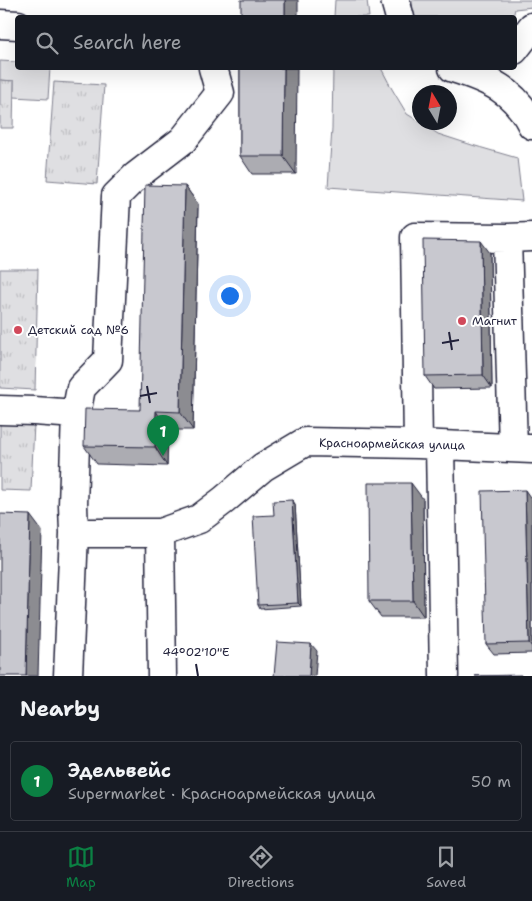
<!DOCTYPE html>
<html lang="en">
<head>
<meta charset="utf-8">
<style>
	body { margin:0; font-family:"Shantell Sans",sans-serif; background:#242831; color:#f1f3f6 }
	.compass { position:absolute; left:412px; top:85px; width:45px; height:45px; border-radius:50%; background:#171b24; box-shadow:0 5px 20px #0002; rotate:350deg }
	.you { position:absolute; left:229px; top:295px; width:18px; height:18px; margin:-12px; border:4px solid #fff; border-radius:50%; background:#1a73e8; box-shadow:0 0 0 8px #1a73e833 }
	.badge { display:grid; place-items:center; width:32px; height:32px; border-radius:50%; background:#0b8043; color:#fff; font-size:16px; font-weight:700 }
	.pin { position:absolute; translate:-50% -41px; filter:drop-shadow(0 1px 2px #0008) }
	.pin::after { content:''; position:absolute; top:26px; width:18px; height:15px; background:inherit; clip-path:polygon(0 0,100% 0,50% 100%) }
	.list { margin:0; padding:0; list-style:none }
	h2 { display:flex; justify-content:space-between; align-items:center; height:65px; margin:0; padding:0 20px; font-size:21px }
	h2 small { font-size:16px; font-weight:400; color:#9ea1a6 }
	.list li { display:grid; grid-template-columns:32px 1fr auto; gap:15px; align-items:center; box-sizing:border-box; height:80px; margin:0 10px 10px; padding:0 10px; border:1px solid #363941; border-radius:5px }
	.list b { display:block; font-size:19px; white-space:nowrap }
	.list p { margin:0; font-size:16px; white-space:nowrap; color:#9ea1a6 }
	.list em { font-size:16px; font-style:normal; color:#9ea1a6 }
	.icon { flex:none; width:28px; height:28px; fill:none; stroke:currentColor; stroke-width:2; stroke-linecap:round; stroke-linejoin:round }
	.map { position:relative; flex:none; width:532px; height:676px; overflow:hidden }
	.search { position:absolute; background:#171b24; box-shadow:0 5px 20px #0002; left:15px; right:15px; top:15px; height:55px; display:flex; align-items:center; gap:12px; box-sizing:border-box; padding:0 18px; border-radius:5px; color:#9ea1a6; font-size:19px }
	.sheet { height:155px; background:#171b24 }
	nav { display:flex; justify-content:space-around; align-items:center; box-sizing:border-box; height:70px; border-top:1px solid #363941; background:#171b24; font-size:14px; color:#9ea1a6 }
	nav a { display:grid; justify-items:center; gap:2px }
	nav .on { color:#0b8043 }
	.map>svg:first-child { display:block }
</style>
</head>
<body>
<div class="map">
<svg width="532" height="676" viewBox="0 0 532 676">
	<defs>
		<pattern id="park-tufts" width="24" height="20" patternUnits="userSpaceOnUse" patternTransform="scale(1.25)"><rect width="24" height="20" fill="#dfdfe2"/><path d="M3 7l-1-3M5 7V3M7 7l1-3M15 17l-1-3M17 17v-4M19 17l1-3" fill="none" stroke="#bfbfc3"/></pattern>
	</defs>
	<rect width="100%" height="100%" fill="#fff"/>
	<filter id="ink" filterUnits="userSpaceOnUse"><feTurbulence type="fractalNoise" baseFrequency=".02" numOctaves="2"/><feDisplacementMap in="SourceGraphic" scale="10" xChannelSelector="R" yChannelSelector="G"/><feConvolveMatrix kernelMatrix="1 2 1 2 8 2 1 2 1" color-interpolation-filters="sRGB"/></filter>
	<g filter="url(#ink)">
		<path fill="#dfdfe2" stroke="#80808e" d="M335,0H367L369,17H334Z
			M412,0H532V7L515,9L513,17H413Z
			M0,61L17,62L18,68H50L48,99L14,97V81L0,80Z
			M333,68H381L392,89L407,114L420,122L438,134L472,145L517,158L522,201L328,187L332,129Z"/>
		<path fill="url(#park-tufts)" stroke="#80808e" d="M0,80L14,81L13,128H0Z
			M54,82L104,85L97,184L47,180Z
			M0,269H38L35,390L0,388Z
			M0,423H34L31,491L0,490Z"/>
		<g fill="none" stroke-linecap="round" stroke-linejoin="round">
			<defs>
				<path id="minor" d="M0,24L18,25
					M507,238L513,448
					M0,410L34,411L76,414
					M418,444L415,237L507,238L532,237
					M440,445L444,676
					M74,533H160L162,676
					M160,533L199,519L224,500L263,467L305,442L418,444L532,449
					M68,676L74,533L73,505L76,414L81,388L108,360L116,196L136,176L183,140L220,93L213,68"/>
				<path id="major" d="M395,0L400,18
					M514,50L532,27
					M453,68C488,79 515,90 532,125"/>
			</defs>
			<use href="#minor" stroke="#22223b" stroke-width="31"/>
			<use href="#major" stroke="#22223b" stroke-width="31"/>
			<use href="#minor" stroke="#fff" stroke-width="28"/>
			<use href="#major" stroke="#fff" stroke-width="28"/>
		</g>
		<path fill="#acacb2" stroke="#22223b" d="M240,68L296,174H252L240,156Z
			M185,186L198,204L193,430H168L167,466L97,464L84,446L140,410Z
			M490,253L492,388L434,389L425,376Z
			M423,499L424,617H381L369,601Z
			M292,500L295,504L301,606L260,609L258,605L274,515Z
			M532,500V653L494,654L486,644Z"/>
		<path fill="#8c8c91" stroke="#22223b" d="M285,0H298V18H285Z
			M284,68H297L296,174L283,156Z
			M185,186L198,204L193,430L180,412Z
			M481,241L490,253L492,388L483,375Z
			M156,411L168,430L167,466L155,447Z
			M411,483L423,499L424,617L413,601Z
			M525,490L532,500V647L529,643Z
			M292,500L295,504L301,606L298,603Z
			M30,515L42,531L38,676H26Z
			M311,644L317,651L315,676H309Z"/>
		<path fill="#c8c8cf" stroke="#22223b" d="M241,0H285V18H241Z
			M240,68H284L283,156H240Z
			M145,185L185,186L180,412L156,411L155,447L84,446L85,409L140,410Z
			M423,240L481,241L483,375L425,376Z
			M368,483H411L413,601H369Z
			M525,490L529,643L486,644L482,491Z
			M292,500L298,603L258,605L253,516L274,515L273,501Z
			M0,514L30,515L26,676H0Z
			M277,642L311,644L309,676H274Z
			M521,675V676H475Z"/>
	</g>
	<path fill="none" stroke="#22223b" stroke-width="2" d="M449,332L452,350M442,343L459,340M147,386L150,403M140,396L157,393M196,664L198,676"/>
	<g fill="#d1495b" stroke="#fff" stroke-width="2">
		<circle cx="462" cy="321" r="5"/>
		<circle cx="18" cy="330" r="5"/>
	</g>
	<g text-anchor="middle" stroke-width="4" stroke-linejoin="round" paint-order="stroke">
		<g font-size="12" fill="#22223b" stroke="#fff" text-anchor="start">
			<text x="472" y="325">Магнит</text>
			<text x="28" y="334">Детский сад №6</text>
		</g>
		<g font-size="12" fill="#22223b" stroke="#fff">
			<text transform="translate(392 444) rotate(1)" y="4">Красноармейская улица</text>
		</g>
	</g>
	<g font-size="12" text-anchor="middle" fill="#22223b" stroke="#fff" stroke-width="4" stroke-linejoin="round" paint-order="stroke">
		<text x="196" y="656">44°02'10"E</text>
	</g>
</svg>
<svg class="compass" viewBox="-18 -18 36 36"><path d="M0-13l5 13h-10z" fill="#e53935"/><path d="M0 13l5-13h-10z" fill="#9ea1a6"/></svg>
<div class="you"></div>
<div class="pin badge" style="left:163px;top:456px">1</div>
<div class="search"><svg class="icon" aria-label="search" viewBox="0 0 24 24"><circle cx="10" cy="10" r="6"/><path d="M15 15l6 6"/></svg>Search here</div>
</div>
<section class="sheet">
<h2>Nearby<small></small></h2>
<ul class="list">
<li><span class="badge">1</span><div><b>Эдельвейс</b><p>Supermarket · Красноармейская улица</p></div><em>50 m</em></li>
</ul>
</section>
<nav>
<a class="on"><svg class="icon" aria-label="map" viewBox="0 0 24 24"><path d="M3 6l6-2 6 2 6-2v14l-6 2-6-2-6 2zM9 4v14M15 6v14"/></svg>Map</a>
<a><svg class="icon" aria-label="directions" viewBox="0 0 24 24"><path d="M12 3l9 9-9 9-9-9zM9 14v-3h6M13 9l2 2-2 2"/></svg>Directions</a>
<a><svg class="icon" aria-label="saved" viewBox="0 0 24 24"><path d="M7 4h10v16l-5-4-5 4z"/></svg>Saved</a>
</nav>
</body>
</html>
